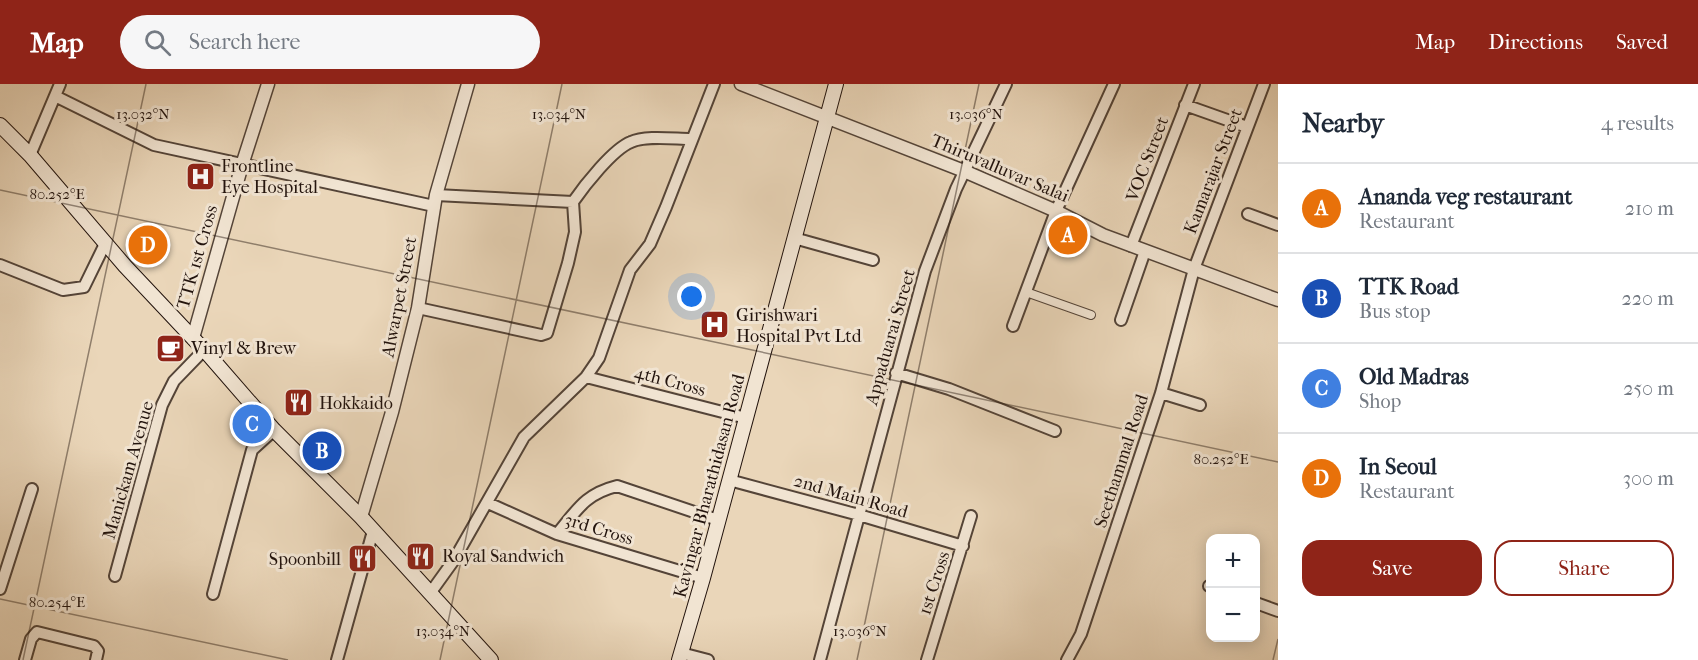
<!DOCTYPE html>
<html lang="en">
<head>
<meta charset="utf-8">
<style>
	body { margin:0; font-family:"IM FELL French Canon",serif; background:#f6f6f7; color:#1f2937 }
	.controls { position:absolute; right:18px; bottom:18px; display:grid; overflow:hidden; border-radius:12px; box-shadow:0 3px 15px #0003 }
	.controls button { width:54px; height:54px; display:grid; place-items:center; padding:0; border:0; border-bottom:2px solid #e0e1e3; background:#fff; color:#1f2937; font:30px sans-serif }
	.you { position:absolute; left:692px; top:213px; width:21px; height:21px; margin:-15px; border:4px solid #fff; border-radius:50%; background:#1a73e8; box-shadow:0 0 0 9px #1a73e833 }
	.badge { display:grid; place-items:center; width:39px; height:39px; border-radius:50%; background:#8f2418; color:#fff; font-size:20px; font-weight:700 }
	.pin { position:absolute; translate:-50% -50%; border:3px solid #fff; box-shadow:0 2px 6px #0006 }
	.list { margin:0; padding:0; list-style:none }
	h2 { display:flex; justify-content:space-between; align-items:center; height:78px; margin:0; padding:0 24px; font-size:26px }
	h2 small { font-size:20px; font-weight:400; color:#747a83 }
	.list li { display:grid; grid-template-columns:39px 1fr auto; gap:18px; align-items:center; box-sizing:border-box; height:90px; padding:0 24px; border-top:2px solid #e0e1e3 }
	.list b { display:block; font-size:22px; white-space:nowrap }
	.list p { margin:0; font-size:20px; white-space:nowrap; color:#747a83 }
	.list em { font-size:20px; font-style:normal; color:#747a83 }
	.actions { display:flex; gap:12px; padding:18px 24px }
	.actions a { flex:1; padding:14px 0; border:2px solid #8f2418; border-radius:18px; text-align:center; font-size:21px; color:#8f2418 }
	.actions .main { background:#8f2418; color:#fff }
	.icon { flex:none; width:33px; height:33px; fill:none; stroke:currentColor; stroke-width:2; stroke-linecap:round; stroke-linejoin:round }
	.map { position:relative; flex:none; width:1278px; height:576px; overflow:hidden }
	header { display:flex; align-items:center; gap:36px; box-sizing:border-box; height:84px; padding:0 30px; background:#8f2418; color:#fff }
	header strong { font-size:28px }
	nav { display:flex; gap:33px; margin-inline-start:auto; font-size:21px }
	.search { width:420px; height:54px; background:#f6f6f7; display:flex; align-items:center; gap:15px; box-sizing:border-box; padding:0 21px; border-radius:33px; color:#747a83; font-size:22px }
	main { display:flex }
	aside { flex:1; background:#fff }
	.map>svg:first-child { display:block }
</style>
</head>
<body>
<header>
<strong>Map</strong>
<div class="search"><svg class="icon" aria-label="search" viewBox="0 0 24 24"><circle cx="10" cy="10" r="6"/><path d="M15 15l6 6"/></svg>Search here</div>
<nav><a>Map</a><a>Directions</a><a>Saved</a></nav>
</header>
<main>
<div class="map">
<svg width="1278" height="576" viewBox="0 0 1278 576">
	<rect width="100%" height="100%" fill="#ead6b9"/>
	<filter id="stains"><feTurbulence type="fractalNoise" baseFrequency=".00333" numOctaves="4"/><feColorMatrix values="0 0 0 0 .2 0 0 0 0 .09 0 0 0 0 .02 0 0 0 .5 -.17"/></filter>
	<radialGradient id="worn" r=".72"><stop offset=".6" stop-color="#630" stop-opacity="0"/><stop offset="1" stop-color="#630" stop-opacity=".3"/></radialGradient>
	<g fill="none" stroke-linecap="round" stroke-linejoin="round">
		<defs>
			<path id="pedestrian" d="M1026,208L1091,231"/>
			<path id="minor" d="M55,12L154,61L434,122
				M1185,21L1247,43
				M30,71L60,0
				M436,111L573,118C584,102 613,65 631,58C645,51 675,55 691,55
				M1248,130L1278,141
				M794,154L873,176
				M1131,162L1194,0
				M0,181L63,206L84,203L105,160
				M418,224L541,251L547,249L568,179L575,148L573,118
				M1121,236L1145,167
				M1013,242L1056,127L1114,0
				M896,289L949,305L1055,347
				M586,293L746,334
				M1161,309L1200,321
				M729,396L859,431L963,462
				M488,419L557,450L703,494
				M557,450C577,426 585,410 617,402L718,436
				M115,492L162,321L174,297L204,266
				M1209,502H1210
				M0,505L32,405
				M431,508L454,476L524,353L586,293L599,274L630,186L650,160L666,123L714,0
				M213,510L252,366L274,346
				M1256,519L1278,527
				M681,569L708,576
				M25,576L31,555L37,548L94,562L98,567L96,576
				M337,576L373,447
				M820,576L925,187L956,105L1006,0
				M927,576L971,432
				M1067,576L1081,550L1161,309L1194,185L1264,0"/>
			<path id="tertiary" d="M741,0L964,87L1056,127L1103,151L1278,216
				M193,254L242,81L268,0
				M361,433L392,328L418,224L436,111L468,0"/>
			<path id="secondary" d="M0,41L30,71L125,182L207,269L274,346L361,433L491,576
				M679,576L703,494L836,0"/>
		</defs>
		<use href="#pedestrian" stroke="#544438" stroke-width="10"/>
		<use href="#minor" stroke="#544438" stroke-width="14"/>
		<use href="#tertiary" stroke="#544438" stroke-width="15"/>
		<use href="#secondary" stroke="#22130d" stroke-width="16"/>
		<use href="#pedestrian" stroke="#f1e4d2" stroke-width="8"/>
		<use href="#minor" stroke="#f1e4d2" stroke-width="10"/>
		<use href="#tertiary" stroke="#f1e4d2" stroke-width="12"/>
		<use href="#secondary" stroke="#f1e4d2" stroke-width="14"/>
	</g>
	<path fill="none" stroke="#22130d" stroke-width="1.5" stroke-opacity="0.45" d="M0,106L1278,378M0,515L288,576M23,576L146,0M440,576L562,0M857,576L979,0M1273,576L1278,555"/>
	<defs>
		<symbol id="hospital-square" viewBox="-11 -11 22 22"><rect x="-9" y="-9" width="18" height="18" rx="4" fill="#8f2418" stroke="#f1e4d2"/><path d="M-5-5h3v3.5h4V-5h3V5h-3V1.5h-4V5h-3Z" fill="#fff"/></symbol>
		<symbol id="cafe-square" viewBox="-11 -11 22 22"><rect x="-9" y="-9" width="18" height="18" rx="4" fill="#8f2418" stroke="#f1e4d2"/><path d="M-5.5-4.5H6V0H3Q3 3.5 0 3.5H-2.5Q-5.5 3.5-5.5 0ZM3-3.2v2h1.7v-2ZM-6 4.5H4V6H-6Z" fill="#fff"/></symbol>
		<symbol id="restaurant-square" viewBox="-11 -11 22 22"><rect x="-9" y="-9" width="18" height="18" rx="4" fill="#8f2418" stroke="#f1e4d2"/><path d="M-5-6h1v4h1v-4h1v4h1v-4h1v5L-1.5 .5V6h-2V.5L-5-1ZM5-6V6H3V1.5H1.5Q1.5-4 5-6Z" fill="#fff"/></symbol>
	</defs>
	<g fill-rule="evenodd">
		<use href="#hospital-square" x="184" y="76" width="33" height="33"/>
		<use href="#hospital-square" x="698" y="224" width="33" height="33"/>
		<use href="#cafe-square" x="154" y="248" width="33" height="33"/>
		<use href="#restaurant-square" x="282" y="302" width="33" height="33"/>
		<use href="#restaurant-square" x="404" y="456" width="33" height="33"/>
		<use href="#restaurant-square" x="346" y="458" width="33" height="33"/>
	</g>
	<g text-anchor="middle" stroke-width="6" stroke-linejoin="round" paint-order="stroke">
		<g font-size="18" fill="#22130d" stroke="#f1e4d2">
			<text transform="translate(1147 75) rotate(-69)" y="6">VOC Street</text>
			<text transform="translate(1000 84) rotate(23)" y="6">Thiruvalluvar Salai</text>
			<text transform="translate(1213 87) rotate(-69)" y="6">Kamarajar Street</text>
			<text transform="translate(197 173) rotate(-74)" y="6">TTK 1st Cross</text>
			<text transform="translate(399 213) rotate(-79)" y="6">Alwarpet Street</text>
			<text transform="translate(890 253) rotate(-74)" y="6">Appaduarai Street</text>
			<text transform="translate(670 297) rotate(15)" y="6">4th Cross</text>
			<text transform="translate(1121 377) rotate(-72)" y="6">Seethammal Road</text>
			<text transform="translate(128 386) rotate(-74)" y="6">Manickam Avenue</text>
			<text transform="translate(709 402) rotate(-75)" y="6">Kavingar Bharathidasan Road</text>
			<text transform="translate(851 412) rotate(16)" y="6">2nd Main Road</text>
			<text transform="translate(599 445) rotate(17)" y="6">3rd Cross</text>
			<text transform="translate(934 499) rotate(-72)" y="6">1st Cross</text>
		</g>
		<g font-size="18" fill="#22130d" stroke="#f1e4d2" text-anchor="start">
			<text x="221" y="88">Frontline<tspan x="221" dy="21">Eye Hospital</tspan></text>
			<text x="736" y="237">Girishwari<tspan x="736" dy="21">Hospital Pvt Ltd</tspan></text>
			<text x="191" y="270">Vinyl &amp; Brew</text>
			<text x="319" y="325">Hokkaido</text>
			<text x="442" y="478">Royal Sandwich</text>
			<text x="341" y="481" text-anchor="end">Spoonbill</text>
		</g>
	</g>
	<g font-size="15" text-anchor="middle" fill="#22130d" stroke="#f1e4d2" stroke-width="6" stroke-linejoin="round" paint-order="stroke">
		<text x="143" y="35">13.032°N</text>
		<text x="559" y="35">13.034°N</text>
		<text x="976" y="35">13.036°N</text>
		<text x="57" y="115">80.252°E</text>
		<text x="1221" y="380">80.252°E</text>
		<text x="57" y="523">80.254°E</text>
		<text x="443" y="552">13.034°N</text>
		<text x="860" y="552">13.036°N</text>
	</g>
	<rect width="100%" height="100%" filter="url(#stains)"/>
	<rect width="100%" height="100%" fill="url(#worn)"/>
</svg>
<div class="controls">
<button>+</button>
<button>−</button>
</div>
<div class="you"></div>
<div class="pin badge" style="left:1068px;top:151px;background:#e8710a">A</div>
<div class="pin badge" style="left:322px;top:367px;background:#1a4fb4">B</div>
<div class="pin badge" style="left:252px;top:340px;background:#3f7fe0">C</div>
<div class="pin badge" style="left:148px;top:161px;background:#e8710a">D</div>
</div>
<aside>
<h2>Nearby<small>4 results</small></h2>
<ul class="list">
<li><span class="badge" style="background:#e8710a">A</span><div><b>Ananda veg restaurant</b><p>Restaurant</p></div><em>210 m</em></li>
<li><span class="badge" style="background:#1a4fb4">B</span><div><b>TTK Road</b><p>Bus stop</p></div><em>220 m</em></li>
<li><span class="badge" style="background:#3f7fe0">C</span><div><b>Old Madras</b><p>Shop</p></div><em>250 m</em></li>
<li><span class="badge" style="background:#e8710a">D</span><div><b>In Seoul</b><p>Restaurant</p></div><em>300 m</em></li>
</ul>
<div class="actions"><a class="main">Save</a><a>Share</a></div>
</aside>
</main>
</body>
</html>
